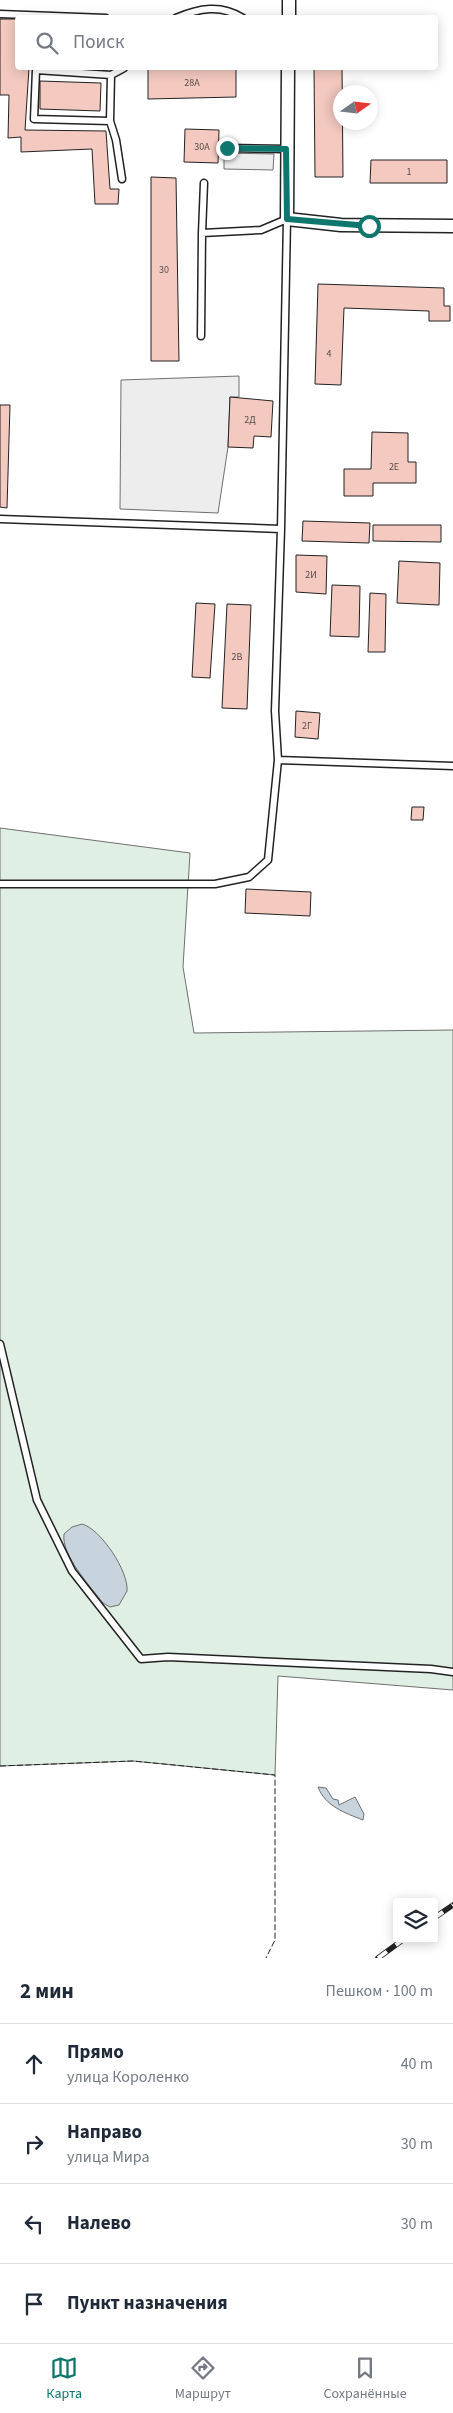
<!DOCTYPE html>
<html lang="ru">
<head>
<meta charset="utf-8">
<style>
	body { margin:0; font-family:"Source Sans 3",sans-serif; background:#f2f2f3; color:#1f2937 }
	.controls { position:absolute; right:15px; bottom:15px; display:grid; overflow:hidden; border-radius:5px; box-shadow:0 2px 12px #0003 }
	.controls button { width:45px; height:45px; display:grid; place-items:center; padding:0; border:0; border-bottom:1px solid #e0e1e3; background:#fff; color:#1f2937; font:25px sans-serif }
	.compass { position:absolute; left:333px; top:85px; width:45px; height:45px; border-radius:50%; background:#fff; box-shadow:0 2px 12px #0003; rotate:76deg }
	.stop { position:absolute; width:15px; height:15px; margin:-11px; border:4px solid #0f766e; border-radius:50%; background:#fff }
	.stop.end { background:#0f766e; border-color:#fff; box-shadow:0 1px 5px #0008 }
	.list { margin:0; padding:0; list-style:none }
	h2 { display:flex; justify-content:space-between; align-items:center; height:65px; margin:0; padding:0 20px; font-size:21px }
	h2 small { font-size:16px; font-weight:400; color:#747a83 }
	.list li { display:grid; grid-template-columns:32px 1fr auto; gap:15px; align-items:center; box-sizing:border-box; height:80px; padding:0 20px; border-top:1px solid #e0e1e3 }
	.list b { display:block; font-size:19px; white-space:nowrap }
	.list p { margin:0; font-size:16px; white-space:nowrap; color:#747a83 }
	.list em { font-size:16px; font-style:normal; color:#747a83 }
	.icon { flex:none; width:28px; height:28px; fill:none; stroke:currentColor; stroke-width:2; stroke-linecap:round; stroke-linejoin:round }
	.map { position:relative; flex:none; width:453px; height:1958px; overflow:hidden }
	.search { position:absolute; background:#fff; box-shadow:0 2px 12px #0003; left:15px; right:15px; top:15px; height:55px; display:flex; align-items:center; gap:12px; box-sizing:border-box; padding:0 18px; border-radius:5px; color:#747a83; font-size:19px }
	.sheet { height:385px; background:#fff }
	nav { display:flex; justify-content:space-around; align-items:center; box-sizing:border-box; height:70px; border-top:1px solid #e0e1e3; background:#fff; font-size:14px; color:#747a83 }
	nav a { display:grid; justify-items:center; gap:2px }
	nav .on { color:#0f766e }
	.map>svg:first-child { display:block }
</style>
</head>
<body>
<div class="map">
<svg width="453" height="1958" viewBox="0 0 453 1958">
	<rect width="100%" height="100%" fill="#fff"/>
	<path fill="#e0efe3" stroke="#6f6f6f" d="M0,828L190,853L183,967L194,1033L453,1030V1690L278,1676L275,1775L133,1761L0,1766Z"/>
	<path fill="#ededed" stroke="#6f6f6f" d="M224,153L274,154L273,170L224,169Z
		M239,376V397H230L228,447L218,513L120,509L121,380Z"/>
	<path fill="#c7d3dd" stroke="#6f6f6f" d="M82,1524C101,1529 129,1572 127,1591L119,1605L110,1607L103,1603C90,1586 61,1555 64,1534L72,1527Z
		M318,1787L326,1788L333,1799L338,1800L339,1805L355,1797L364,1814L363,1820C345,1813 325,1806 318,1787Z"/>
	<path fill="#f3c9c0" stroke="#222" d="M0,19H18V68H29L25,130L106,131L110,189H119L118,204H95L92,149L21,152V137L8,138L9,95H0Z
		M148,68H236V97L148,99Z
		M314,68H342L343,177H315Z
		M40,81L101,83L100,111L40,109Z
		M185,129L219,130L218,163L184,162Z
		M371,160H447V183H370Z
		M151,177L176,178L179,361H151Z
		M318,284L444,288V306H450V321H429V311L344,308L341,385L315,384Z
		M230,397L273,401L271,437L254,436L253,448L228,447Z
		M0,405H10L7,508L0,507Z
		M372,432L408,433V462H416V483H373V496H344V469H371Z
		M303,521L370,523L369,543L302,541Z
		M373,525H441V542L373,541Z
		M296,555L327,556L326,594L296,592Z
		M399,561L440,563L439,605L397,603Z
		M332,585L360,586L359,637L330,636Z
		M370,593L386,594L385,652H368Z
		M196,603L215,604L210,678L192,677Z
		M227,604L251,605L247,709L222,708Z
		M296,711L320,713L318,739L295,737Z
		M412,807H424L423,820H411Z
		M246,889L311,892L310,916L245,913Z"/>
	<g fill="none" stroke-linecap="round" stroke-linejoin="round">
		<defs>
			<path id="lane" d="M0,14L106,18
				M176,18C199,8 221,4 243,18
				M110,121L111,75
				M227,148L286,149
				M122,179L116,140L110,121L34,119L36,70L111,75L124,68
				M202,233L204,183
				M0,519L281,529
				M278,760L453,766
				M0,884H215L249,877L268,860L278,760L275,711L281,529L287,219L261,230L202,233L201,336
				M0,1344L37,1500L72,1571L141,1659L168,1657L431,1669L453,1672"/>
			<path id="street" d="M289,18V0
				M288,68L287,219L341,225L453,226"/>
		</defs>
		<use href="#lane" stroke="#222" stroke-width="9"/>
		<use href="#street" stroke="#222" stroke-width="15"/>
		<use href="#lane" stroke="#fff" stroke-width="6"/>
		<use href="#street" stroke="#fff" stroke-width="12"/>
		<defs>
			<path id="rail" d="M434,1918L453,1905
				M378,1958L404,1939"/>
		</defs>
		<use href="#rail" stroke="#222" stroke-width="5.5"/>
		<use href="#rail" stroke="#fff" stroke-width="4" stroke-dasharray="11" stroke-linecap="butt"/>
		<path stroke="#222" stroke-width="1" stroke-dasharray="6 2.5" stroke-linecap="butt" d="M0,1766L133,1761L275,1775V1940L266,1958"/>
	</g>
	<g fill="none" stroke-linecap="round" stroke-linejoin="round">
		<path stroke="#0f766e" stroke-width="6" d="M227,148L286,149L287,219L369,226"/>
	</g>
	<g text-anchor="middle" stroke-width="4" stroke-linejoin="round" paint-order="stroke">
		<g font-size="10" fill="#564c4a">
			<text x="192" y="86">28А</text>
			<text x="202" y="150">30А</text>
			<text x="409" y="175">1</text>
			<text x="164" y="273">30</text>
			<text x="329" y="357">4</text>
			<text x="250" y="423">2Д</text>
			<text x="394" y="470">2Е</text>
			<text x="311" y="578">2И</text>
			<text x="237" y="660">2В</text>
			<text x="307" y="729">2Г</text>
		</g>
	</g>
</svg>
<div class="controls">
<button><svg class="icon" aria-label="layers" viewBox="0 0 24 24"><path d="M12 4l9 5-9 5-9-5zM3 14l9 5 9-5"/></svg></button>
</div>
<svg class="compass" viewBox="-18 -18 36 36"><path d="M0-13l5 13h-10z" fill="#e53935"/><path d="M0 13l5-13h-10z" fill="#747a83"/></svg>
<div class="stop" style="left:369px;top:226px"></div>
<div class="stop end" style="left:227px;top:148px"></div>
<div class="search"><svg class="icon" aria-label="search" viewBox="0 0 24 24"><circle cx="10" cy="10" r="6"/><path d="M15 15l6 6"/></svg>Поиск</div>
</div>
<section class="sheet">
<h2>2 мин<small>Пешком · 100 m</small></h2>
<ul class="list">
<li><svg class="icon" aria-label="ahead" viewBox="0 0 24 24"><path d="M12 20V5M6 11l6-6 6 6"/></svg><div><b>Прямо</b><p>улица Короленко</p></div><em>40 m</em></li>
<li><svg class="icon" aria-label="right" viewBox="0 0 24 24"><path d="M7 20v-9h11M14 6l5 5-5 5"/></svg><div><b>Направо</b><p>улица Мира</p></div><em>30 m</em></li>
<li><svg class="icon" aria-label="left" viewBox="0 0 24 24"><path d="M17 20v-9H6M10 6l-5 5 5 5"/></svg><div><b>Налево</b></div><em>30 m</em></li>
<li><svg class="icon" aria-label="arrive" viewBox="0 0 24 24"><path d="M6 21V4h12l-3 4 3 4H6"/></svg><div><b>Пункт назначения</b></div></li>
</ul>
</section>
<nav>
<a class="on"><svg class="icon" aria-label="map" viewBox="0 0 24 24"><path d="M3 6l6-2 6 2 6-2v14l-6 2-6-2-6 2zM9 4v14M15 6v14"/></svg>Карта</a>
<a><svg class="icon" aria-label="directions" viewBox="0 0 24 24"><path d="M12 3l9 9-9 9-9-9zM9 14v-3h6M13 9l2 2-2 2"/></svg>Маршрут</a>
<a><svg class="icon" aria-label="saved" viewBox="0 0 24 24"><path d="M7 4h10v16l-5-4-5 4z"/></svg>Сохранённые</a>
</nav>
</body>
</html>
